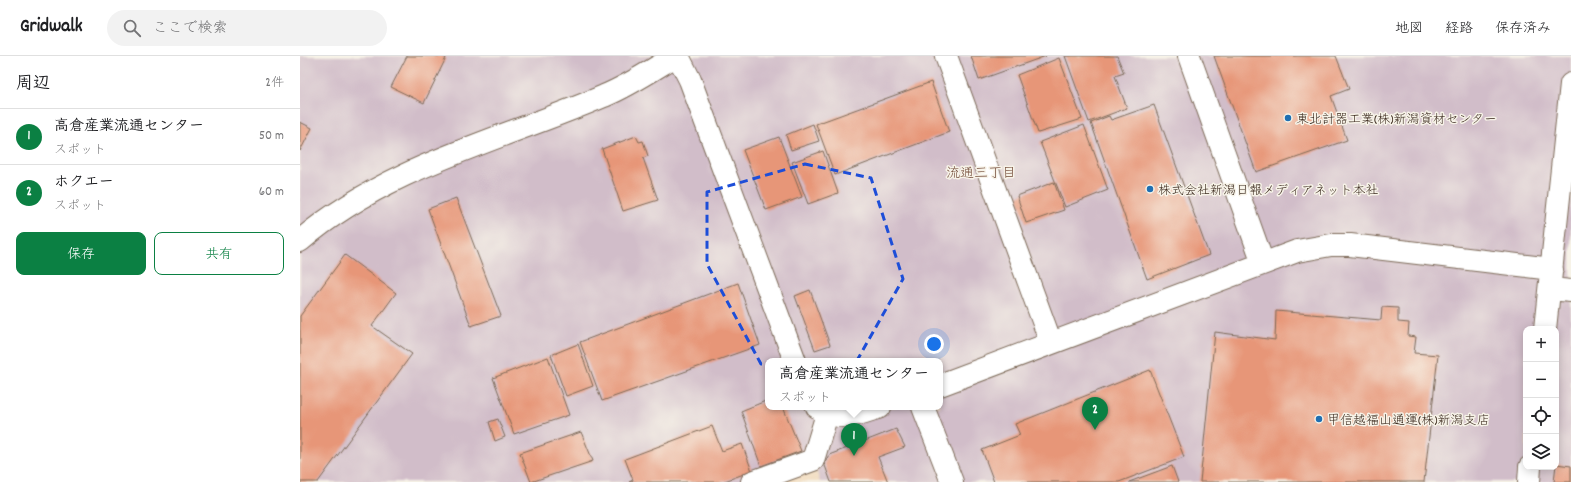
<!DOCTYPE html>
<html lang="ja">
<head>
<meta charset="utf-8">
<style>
	body { margin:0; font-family:Dekko,"Klee One",sans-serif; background:#f2f2f2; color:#202124 }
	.controls { position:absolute; right:12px; bottom:12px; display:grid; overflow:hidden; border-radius:8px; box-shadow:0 2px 10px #0003 }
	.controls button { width:36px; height:36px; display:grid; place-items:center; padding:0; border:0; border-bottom:1px solid #e0e0e0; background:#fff; color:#202124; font:20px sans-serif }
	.you { position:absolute; left:634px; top:288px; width:14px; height:14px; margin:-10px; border:3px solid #fff; border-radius:50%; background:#1a73e8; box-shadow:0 0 0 6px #1a73e833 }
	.badge { display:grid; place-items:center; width:26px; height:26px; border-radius:50%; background:#0b8043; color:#fff; font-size:13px; font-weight:700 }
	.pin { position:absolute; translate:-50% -33px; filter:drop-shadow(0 1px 2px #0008) }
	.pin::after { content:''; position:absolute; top:21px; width:14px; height:12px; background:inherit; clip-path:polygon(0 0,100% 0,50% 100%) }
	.popup { position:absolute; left:465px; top:302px; width:178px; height:52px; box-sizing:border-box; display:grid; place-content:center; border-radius:8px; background:#fff; filter:drop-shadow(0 1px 3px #0005); font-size:13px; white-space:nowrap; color:#757577 }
	.popup b { font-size:15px; color:#202124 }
	.popup::after { content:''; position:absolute; left:50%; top:100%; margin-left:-8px; border:8px solid transparent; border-top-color:#fff }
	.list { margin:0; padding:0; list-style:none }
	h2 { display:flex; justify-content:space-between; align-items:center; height:52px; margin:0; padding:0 16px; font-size:17px }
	h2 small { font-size:13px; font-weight:400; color:#757577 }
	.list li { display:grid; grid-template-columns:26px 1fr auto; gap:12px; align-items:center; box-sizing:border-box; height:56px; padding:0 16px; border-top:1px solid #e0e0e0 }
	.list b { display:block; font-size:15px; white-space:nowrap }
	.list p { margin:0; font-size:13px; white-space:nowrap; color:#757577 }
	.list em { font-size:13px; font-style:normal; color:#757577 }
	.actions { display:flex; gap:8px; padding:12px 16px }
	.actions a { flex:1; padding:9px 0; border:1px solid #0b8043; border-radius:8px; text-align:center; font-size:14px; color:#0b8043 }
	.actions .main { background:#0b8043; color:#fff }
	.icon { flex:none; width:22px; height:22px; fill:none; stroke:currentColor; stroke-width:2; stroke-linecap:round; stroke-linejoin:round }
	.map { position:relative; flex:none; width:1271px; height:426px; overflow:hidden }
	header { display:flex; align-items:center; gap:24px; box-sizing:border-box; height:56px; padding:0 20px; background:#fff; border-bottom:1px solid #e0e0e0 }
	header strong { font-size:19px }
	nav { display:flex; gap:22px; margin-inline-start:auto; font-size:14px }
	.search { width:280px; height:36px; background:#f2f2f2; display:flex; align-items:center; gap:10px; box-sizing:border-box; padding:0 14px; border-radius:22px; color:#757577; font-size:15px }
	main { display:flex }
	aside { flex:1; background:#fff }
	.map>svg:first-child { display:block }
</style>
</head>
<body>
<header>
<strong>Gridwalk</strong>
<div class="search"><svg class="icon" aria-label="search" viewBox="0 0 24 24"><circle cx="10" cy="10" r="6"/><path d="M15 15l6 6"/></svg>ここで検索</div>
<nav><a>地図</a><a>経路</a><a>保存済み</a></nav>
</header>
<main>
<aside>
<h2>周辺<small>2件</small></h2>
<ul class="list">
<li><span class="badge">1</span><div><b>高倉産業流通センター</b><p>スポット</p></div><em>50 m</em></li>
<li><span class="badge">2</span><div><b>ホクエー</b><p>スポット</p></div><em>60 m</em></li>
</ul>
<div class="actions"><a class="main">保存</a><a>共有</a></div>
</aside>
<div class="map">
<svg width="1271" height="426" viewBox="0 0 1271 426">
	<rect width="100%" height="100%" fill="#f7f3e8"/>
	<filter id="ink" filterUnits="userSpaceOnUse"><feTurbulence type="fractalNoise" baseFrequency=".025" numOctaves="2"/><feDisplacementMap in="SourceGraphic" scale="8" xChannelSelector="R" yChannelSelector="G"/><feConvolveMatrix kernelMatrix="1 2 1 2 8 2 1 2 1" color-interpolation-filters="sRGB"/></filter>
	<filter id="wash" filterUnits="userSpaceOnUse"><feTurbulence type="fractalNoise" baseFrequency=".012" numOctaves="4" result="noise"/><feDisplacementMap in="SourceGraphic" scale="16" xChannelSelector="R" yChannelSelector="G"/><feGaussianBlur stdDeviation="0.9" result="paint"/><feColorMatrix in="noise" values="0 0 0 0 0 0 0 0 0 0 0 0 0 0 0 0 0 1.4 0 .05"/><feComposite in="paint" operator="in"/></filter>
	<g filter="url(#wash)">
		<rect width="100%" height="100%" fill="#f2dcbf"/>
		<path fill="#d1bdc9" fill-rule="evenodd" d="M0,0H1271V426H520L513,404L454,426H0ZM1226,273H1256V411H1226ZM468,305H640V351H468Z"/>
		<g id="blocks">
			<path fill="#e79678" d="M107,0H142L146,2L124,47L91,31Z
				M671,0H746L679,24Z
				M765,0H817L824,17L815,20L827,52L789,66Z
				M914,0H1036L1049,33L1031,40L1047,84L956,116Z
				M759,2L782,63L738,77L717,19Z
				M631,26L649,76L535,119L516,68Z
				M854,49L909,199L847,223L791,67L809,60L811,64Z
				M0,66L12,72L0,95Z
				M513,68L519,85L491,94L486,79Z
				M784,69L808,134L765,151L740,86Z
				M336,80L339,86L343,85L348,100L343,102L358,144L323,155L302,93Z
				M479,81L502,141L466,154L443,94Z
				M523,95L538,137L508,148L492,106Z
				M754,126L764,154L726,167L717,140Z
				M156,142L201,260L171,270L128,153Z
				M45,199L96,237L72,270L112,298L18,426H0V260Z
				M438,227L460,289L302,345L280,286Z
				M510,234L530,289L515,294L495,240Z
				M1082,251L1098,252V266L1109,267L1108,280L1116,281L1114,297L1138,299L1124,426H900L915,276L975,284L976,255L1081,264Z
				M278,288L293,330L266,340L251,299Z
				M248,301L269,359L214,378L193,322Z
				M850,314L884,401L819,426H694L682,394L720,379L715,368Z
				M468,344V351H483L501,395L461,410L441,355Z
				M198,363L205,381L195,385L189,366Z
				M412,370L422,395L442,388L452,415L422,426H329L333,424L325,403Z
				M596,373L605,391L578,401L588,426H531L524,407L529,399Z
				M281,376L293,405L231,426L220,397Z
				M1256,408L1271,410V426H1254Z
				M872,410L878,426H829Z"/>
		</g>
	</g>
	<g filter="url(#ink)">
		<use href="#blocks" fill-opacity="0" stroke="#7b6856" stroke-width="1"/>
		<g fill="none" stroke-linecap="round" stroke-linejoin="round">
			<defs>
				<path id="minor" d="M378,0L390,24L495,305
					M646,0L751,287
					M889,0L963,207
					M0,185C87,110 201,84 304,40C329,30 352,14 375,0
					M1250,233L1271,235
					M1245,273L1271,28
					M640,329L997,195L1031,189H1050L1252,213
					M517,351C540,367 556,359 580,351
					M623,351L652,426
					M452,426L513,404L527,358
					M1229,426L1230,411"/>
			</defs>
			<use href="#minor" stroke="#7b6856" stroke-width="24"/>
			<use href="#minor" stroke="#fff" stroke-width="22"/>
		</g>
	</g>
	<path fill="none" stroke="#1d4ed8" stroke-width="3" stroke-dasharray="8 5" stroke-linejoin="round" d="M505,108L571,122L603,223L555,308H461L407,208V136Z"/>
	<g fill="#1f6fb2" stroke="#f7f3e8" stroke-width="1.5">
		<circle cx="988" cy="62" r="4"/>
		<circle cx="850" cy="133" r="4"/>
		<circle cx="1019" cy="363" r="4"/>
	</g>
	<g text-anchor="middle" stroke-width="3" stroke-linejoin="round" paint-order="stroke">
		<g font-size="13" fill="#3b2a1e" stroke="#f7f3e8" text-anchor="start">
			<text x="996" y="67">東北計器工業(株)新潟資材センター</text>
			<text x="858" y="138">株式会社新潟日報メディアネット本社</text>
			<text x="1027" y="368">甲信越福山通運(株)新潟支店</text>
		</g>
		<g font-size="14" fill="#77503e" stroke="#f7f3e8">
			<text x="681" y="121">流通三丁目</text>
		</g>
	</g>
</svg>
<div class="controls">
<button>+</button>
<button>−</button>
<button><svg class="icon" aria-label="locate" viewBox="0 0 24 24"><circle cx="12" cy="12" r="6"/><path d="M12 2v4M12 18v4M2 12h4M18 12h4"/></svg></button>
<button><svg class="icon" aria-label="layers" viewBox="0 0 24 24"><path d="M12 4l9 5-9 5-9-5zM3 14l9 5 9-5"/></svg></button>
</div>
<div class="you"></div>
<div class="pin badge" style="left:554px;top:400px">1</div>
<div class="popup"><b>高倉産業流通センター</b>スポット</div>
<div class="pin badge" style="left:795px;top:374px">2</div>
</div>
</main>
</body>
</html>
